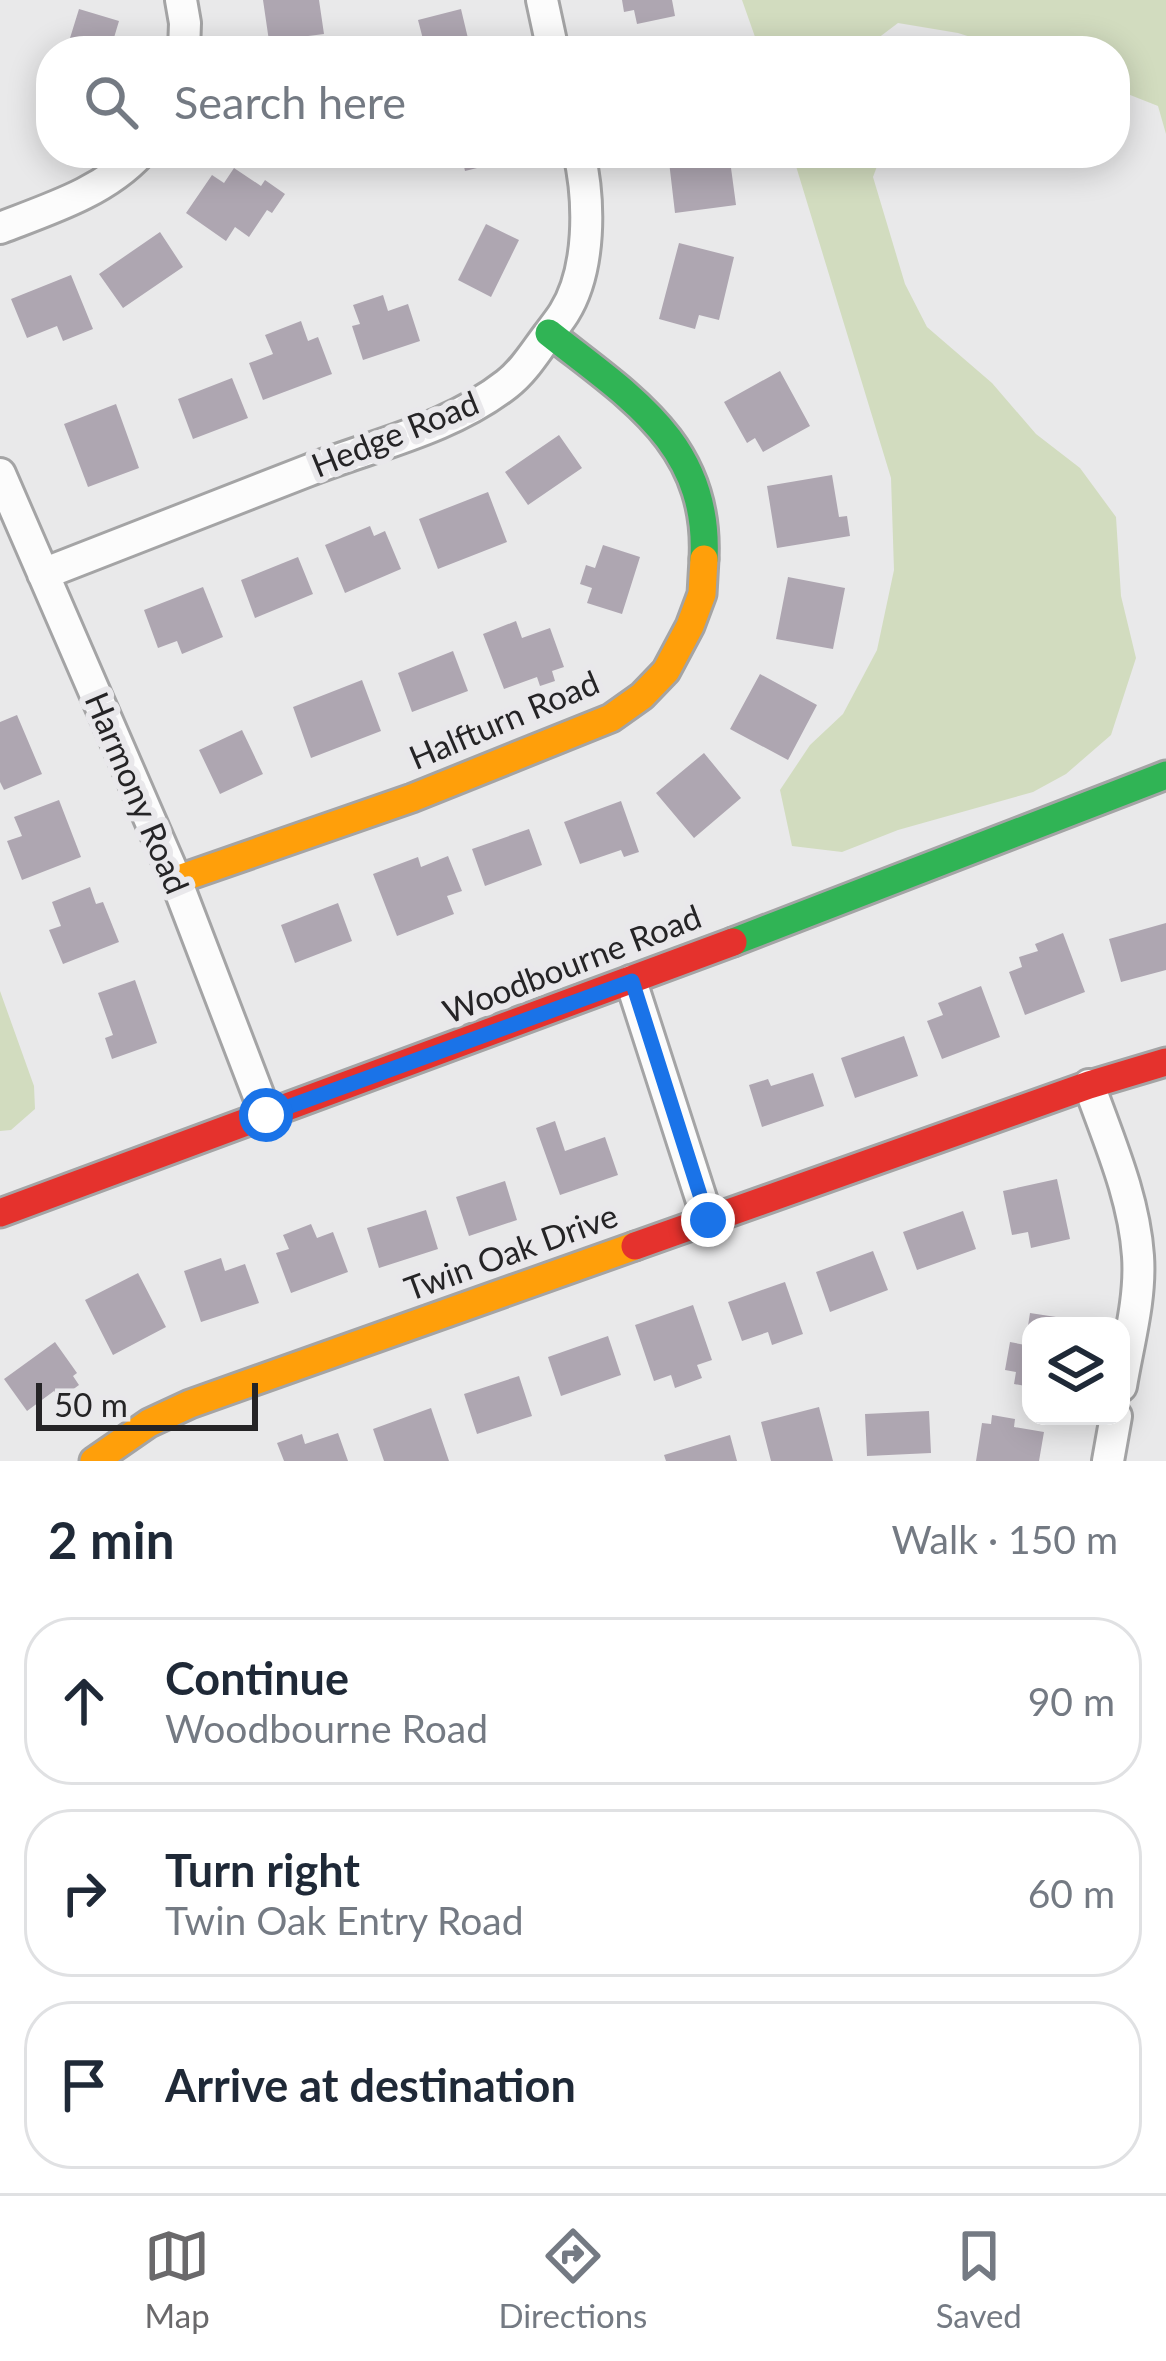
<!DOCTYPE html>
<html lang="en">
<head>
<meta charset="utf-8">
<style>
	body { margin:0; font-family:Lato,sans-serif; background:#f6f6f7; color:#1f2937 }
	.controls { position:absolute; right:36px; bottom:36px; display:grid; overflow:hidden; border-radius:24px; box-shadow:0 6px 30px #0003 }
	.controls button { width:108px; height:108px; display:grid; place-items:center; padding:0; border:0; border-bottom:3px solid #e0e1e3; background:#fff; color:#1f2937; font:60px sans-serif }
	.scale { position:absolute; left:36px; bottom:30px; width:222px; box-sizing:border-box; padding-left:12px; border:6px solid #252426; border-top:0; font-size:33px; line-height:42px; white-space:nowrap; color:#252426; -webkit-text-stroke:9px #e9e8eb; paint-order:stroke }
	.stop { position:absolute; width:36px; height:36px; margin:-27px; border:9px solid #1a73e8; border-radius:50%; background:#fff }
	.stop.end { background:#1a73e8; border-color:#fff; box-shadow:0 3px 12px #0008 }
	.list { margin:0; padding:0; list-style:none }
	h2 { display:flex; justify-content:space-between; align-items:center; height:156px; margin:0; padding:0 48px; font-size:51px }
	h2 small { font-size:39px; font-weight:400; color:#747a83 }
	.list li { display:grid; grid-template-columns:78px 1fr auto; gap:36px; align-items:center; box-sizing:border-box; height:168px; margin:0 24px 24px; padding:0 24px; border:3px solid #e0e1e3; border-radius:48px }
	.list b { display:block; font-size:45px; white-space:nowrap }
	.list p { margin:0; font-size:39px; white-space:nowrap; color:#747a83 }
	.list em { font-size:39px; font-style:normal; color:#747a83 }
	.icon { flex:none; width:66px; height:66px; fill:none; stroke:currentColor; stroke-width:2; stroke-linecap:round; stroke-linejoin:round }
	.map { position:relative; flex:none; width:1166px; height:1461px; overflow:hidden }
	.search { position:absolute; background:#fff; box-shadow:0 6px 30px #0003; left:36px; right:36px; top:36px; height:132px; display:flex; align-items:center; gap:30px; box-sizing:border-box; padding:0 42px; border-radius:48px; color:#747a83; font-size:45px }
	.sheet { height:732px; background:#fff }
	nav { display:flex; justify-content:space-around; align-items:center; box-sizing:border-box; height:168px; border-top:3px solid #e0e1e3; background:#fff; font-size:33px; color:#747a83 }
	nav a { display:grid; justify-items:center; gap:6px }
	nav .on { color:#6a696b }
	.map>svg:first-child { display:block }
</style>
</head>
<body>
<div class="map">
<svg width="1166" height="1461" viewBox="0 0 1166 1461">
	<rect width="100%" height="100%" fill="#e9e9ea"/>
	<path fill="#d2dcbf" d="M742,0H1166V134L1158,106L1115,89V51H1015L958,33L898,23L861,51H760Z
		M792,153H882L873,177L905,284L927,327L992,383L1036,434L1080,468L1116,517L1121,596L1136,658L1111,735L1066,774L1033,792L898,830L842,852L792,846L780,790L810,745L843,714L877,650L894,570L891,478Z
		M0,991L34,1086L35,1109L11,1130L0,1131Z"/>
	<path fill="#aea6b1" d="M263,0H319L324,34L269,41Z
		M622,0H672L675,16L637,24L634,10L624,12Z
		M79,9L119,21L110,51H66Z
		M461,9L471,51H413L412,46L424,43L418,20Z
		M461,153H503L505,161L465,171Z
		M668,153H729L736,205L675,213Z
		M234,168L261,186L265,180L285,194L272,213L267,210L249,237L235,227L226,241L186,213L212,175L224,183Z
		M486,224L519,240L491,297L458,280Z
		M160,232L183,267L123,308L99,274Z
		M679,243L734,257L719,320L699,315L695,329L659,319Z
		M71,275L93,329L63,341L57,326L27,338L11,299Z
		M383,295L388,311L408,304L420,341L363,360L352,326L360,324L353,305Z
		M301,321L308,341L318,337L332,374L263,400L249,363L273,354L265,335Z
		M780,371L810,426L763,452L755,438L747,443L724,402Z
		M232,378L248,418L193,439L178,399Z
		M116,404L139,468L88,487L64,424Z
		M559,435L582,468L528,505L505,472Z
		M832,475L839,517L847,516L850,536L777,548L767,486Z
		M488,492L507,542L438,569L419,519Z
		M370,526L374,536L385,531L401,569L345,593L325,545Z
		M603,545L640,557L622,614L587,603L592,588L580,584L586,565L595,568Z
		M298,557L313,594L255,618L241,580Z
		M788,577L845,588L833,649L776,639Z
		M203,587L223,637L182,654L177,641L158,648L144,610Z
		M516,621L522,638L550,628L564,667L552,671L555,681L540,686L537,677L504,689L483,634Z
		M453,651L468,691L412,712L398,673Z
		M760,674L817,705L788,760L730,729Z
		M362,680L381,731L311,758L293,707Z
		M17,715L42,774L4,790L0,782V722Z
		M242,730L263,774L220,794L199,750Z
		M704,753L741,798L694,838L656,793Z
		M59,800L81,857L22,880L7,841L22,836L14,817Z
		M621,801L639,852L624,857L621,850L580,864L564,822Z
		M529,829L542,865L485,886L472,849Z
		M448,856L462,891L447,896L454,914L397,936L373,874L418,857L421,867Z
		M90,887L96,904L103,902L119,942L63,964L49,930L61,926L52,902Z
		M338,903L352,941L295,963L281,925Z
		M1166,923V970L1121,982L1109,939Z
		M1063,933L1085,992L1025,1015L1009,972L1022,967L1019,957L1038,951L1035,944Z
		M135,980L157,1043L112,1059L105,1038L113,1035L98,993Z
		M981,986L1000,1037L942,1059L927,1021L943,1015L938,1003Z
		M904,1036L918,1076L855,1098L841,1058Z
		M813,1073L824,1106L762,1127L749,1085L768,1079L771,1086Z
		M555,1121L565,1151L605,1137L618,1175L560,1195L536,1128Z
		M1057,1179L1070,1239L1031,1248L1028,1232L1012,1235L1003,1191Z
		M505,1181L517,1220L469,1236L456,1197Z
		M426,1210L438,1249L379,1268L367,1228Z
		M963,1211L976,1249L917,1270L903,1232Z
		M311,1224L317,1238L333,1232L348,1272L291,1293L276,1253L289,1249L283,1235Z
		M873,1251L888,1290L830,1312L816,1272Z
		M221,1258L225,1271L245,1264L259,1303L201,1322L184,1271Z
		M138,1273L166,1327L113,1355L85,1300Z
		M785,1282L803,1334L772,1345L768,1332L742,1341L728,1302Z
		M693,1305L712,1360L697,1365L702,1378L675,1388L671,1375L654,1381L635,1325Z
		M1030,1313L1069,1319L1068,1326H1031V1387L1014,1384L1016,1372L1005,1370L1010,1342L1025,1345Z
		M608,1336L621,1375L561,1396L548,1357Z
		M55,1342L77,1373L73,1376L79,1385L60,1399L54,1391L27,1411L4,1379Z
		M519,1376L532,1416L477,1434L464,1394Z
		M819,1407L833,1461H771L761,1422Z
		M431,1408L449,1461H384L373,1429Z
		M929,1411L931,1453L867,1456L865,1414Z
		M992,1415L1015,1419L1014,1427L1044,1432L1039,1461H976L982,1423L991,1424Z
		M338,1433L348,1461H284L277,1443L302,1434L305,1444Z
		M730,1435L737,1461H666L664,1455Z"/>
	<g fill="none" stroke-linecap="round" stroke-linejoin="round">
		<defs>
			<path id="street" d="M181,0L185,23L184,51
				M542,0L553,51
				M0,228C49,209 104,192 140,153
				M0,474L176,880L266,1115
				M43,574C131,540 219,505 307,471C373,445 450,429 507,384C524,371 535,352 548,335C553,328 559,321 564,313C591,270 590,201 579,153
				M631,981L708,1220
				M1089,1085C1109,1141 1134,1197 1138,1256C1141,1299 1128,1344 1121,1386
				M1108,1461L1116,1416"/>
			<path id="fast" d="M549,333C628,396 710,443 704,559
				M733,942L1166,775"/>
			<path id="slow" d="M176,880L412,798L611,718L642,696L666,671L690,626L702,594L704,559
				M94,1461L149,1423L190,1404L635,1246"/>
			<path id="jam" d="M0,1213L733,942
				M635,1246L1089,1085L1166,1062"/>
		</defs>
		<use href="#street" stroke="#a4a4a5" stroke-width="36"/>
		<use href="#fast" stroke="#a4a4a5" stroke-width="33"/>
		<use href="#slow" stroke="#a4a4a5" stroke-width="33"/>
		<use href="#jam" stroke="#a4a4a5" stroke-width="33"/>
		<use href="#street" stroke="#fcfcfc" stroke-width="30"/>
		<use href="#fast" stroke="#30b455" stroke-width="27"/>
		<use href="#slow" stroke="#ff9f0a" stroke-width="27"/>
		<use href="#jam" stroke="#e5322d" stroke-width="27"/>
	</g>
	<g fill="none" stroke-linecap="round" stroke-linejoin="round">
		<path stroke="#1a73e8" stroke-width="15" d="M266,1115L632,981L708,1220"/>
	</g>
	<g text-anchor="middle" stroke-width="12" stroke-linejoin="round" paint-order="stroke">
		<g font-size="33" fill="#252426" stroke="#e9e8eb">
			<text transform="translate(395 434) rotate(-22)" y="12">Hedge Road</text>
			<text transform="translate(504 720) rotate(-23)" y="12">Halfturn Road</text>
			<text transform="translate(137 793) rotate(67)" y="12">Harmony Road</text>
			<text transform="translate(572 964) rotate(-21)" y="12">Woodbourne Road</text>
			<text transform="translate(511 1252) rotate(-20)" y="12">Twin Oak Drive</text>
		</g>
	</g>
</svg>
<div class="controls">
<button><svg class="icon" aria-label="layers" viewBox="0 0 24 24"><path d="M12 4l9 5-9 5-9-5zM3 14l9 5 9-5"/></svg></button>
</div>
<div class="scale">50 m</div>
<div class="stop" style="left:266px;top:1115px"></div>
<div class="stop end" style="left:708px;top:1220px"></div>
<div class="search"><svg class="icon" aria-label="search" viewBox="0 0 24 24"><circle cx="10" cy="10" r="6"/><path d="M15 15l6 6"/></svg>Search here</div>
</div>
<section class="sheet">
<h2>2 min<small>Walk · 150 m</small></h2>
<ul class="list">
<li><svg class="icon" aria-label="ahead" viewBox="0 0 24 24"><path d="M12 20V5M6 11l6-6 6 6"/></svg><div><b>Continue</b><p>Woodbourne Road</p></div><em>90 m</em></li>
<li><svg class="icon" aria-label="right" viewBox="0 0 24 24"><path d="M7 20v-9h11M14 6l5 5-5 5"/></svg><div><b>Turn right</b><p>Twin Oak Entry Road</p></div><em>60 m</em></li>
<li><svg class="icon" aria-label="arrive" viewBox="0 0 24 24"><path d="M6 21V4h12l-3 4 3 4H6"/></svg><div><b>Arrive at destination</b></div></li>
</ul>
</section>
<nav>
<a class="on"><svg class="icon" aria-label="map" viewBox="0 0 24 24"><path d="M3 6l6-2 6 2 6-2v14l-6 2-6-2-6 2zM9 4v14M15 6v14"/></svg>Map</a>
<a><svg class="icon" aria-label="directions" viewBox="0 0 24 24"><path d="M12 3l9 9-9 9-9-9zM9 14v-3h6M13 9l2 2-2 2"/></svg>Directions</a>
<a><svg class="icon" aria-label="saved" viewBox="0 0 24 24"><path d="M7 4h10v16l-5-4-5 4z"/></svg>Saved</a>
</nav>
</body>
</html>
